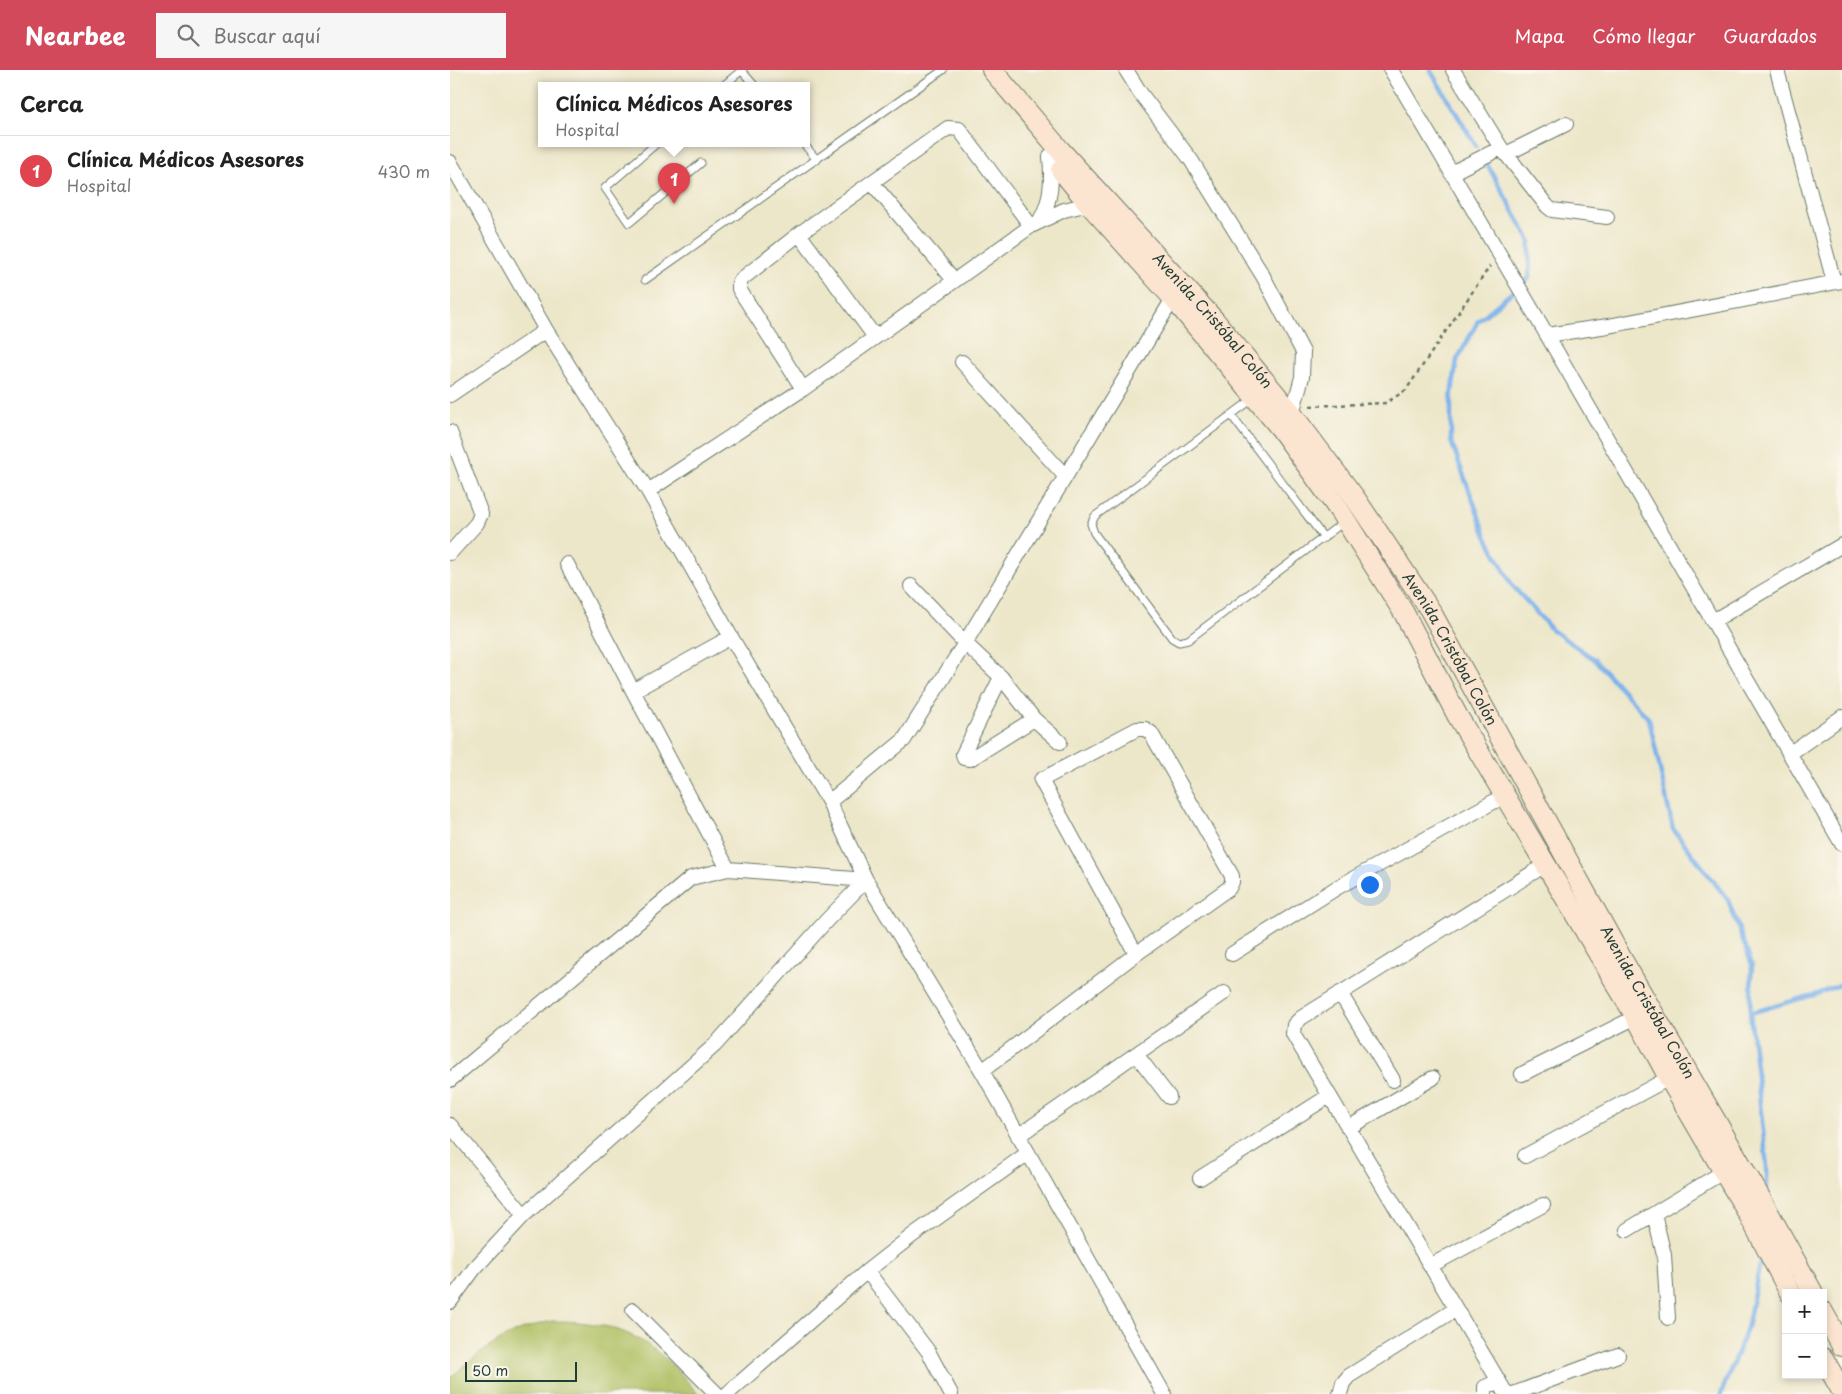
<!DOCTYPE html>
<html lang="es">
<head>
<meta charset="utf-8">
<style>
	body { margin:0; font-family:"Playpen Sans",sans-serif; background:#f6f6f6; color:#222 }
	.controls { position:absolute; right:15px; bottom:15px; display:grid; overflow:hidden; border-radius:0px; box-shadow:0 2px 8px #0003 }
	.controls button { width:45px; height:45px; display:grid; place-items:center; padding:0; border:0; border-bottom:1px solid #e0e0e0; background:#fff; color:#222; font:25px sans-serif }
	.scale { position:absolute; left:15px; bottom:12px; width:112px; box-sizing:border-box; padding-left:5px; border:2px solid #1f3d34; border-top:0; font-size:14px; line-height:18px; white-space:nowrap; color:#1f3d34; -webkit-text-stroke:4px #fbf7ec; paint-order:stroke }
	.you { position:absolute; left:919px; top:814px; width:18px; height:18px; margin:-12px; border:4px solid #fff; border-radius:50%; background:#1a73e8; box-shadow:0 0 0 8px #1a73e833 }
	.badge { display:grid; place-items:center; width:32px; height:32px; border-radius:50%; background:#d1495b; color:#fff; font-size:16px; font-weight:700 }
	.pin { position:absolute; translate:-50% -41px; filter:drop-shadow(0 1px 2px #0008) }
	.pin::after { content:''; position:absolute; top:26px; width:18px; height:15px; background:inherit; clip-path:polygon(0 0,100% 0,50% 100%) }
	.popup { position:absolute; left:88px; top:12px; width:272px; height:65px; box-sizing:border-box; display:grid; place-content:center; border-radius:0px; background:#fff; filter:drop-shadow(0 1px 4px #0005); font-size:16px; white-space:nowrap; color:#767676 }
	.popup b { font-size:19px; color:#222 }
	.popup::after { content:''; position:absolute; left:50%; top:100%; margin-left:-10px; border:10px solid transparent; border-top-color:#fff }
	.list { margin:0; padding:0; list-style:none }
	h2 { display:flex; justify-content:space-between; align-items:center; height:65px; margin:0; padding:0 20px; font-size:21px }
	h2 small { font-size:16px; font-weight:400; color:#767676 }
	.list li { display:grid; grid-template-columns:32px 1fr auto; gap:15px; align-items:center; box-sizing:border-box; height:70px; padding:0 20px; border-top:1px solid #e0e0e0 }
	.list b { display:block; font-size:19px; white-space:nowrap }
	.list p { margin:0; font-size:16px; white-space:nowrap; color:#767676 }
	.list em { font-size:16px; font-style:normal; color:#767676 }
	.icon { flex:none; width:28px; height:28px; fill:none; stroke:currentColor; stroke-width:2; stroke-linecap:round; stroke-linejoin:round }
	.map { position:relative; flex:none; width:1392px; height:1324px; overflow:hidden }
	header { display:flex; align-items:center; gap:30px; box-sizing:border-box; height:70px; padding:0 25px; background:#d1495b; color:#fff }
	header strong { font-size:24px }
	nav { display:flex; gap:28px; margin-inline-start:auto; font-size:18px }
	.search { width:350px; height:45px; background:#f6f6f6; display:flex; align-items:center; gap:12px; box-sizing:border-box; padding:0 18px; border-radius:0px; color:#767676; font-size:19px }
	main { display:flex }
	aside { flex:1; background:#fff }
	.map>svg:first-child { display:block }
</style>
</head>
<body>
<header>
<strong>Nearbee</strong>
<div class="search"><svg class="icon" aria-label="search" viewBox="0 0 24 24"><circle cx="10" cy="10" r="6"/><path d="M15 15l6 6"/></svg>Buscar aquí</div>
<nav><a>Mapa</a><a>Cómo llegar</a><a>Guardados</a></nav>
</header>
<main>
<aside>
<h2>Cerca<small></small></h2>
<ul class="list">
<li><span class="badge" style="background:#e0444e">1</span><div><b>Clínica Médicos Asesores</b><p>Hospital</p></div><em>430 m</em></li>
</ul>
</aside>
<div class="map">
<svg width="1392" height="1324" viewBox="0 0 1392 1324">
	<rect width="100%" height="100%" fill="#fbf7ec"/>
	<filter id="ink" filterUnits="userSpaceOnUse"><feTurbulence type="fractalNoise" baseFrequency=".02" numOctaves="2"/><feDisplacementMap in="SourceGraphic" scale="10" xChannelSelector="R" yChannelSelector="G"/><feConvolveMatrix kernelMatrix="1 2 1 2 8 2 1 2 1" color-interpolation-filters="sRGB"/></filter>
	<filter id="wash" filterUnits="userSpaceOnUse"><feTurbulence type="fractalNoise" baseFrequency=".0096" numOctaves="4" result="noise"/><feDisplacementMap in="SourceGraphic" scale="20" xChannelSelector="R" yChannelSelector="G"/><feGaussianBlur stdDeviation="1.12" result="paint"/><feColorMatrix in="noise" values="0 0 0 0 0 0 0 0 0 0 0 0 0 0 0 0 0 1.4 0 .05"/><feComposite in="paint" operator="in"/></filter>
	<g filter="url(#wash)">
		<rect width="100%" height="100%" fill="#ede7ca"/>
		<path fill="#afbf62" stroke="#677e4b" d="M102,1251C173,1251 204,1270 248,1324H0V1308C35,1278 56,1261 102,1251Z"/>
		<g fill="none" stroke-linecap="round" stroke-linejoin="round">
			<path stroke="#7eb2eb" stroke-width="4.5" d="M980,0L1026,76
				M1037,94L1080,171L1079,208L1028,251L1007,290L1001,329V371L1036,466L1062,515L1102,560L1144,589L1199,649L1223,759L1278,830L1302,895L1300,943L1317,1097V1125
				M1300,943L1367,924L1392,914
				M1271,1324L1297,1258L1312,1184"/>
		</g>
	</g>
	<g filter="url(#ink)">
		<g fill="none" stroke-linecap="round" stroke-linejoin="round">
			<defs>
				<path id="lane" d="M291,0L304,15
					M274,15L292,0
					M207,73L155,118L179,153L251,93
					M353,73L367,90
					M195,210L493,0
					M804,328L645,446L641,454L644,463L722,568L729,572L738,570L895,451
					M781,345L874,468"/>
				<path id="street" d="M676,0L691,24L741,90L813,206L853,282L852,307L842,344
					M941,0L1097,265L1392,774
					M1327,0L1384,212
					M1051,78L1056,84L1116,54
					M1056,84L1097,136L1102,140L1157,147
					M0,92L96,260L198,421L281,567L379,732L416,810L532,1001L714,1324
					M1001,103L1051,78L1003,0
					M422,113L504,210
					M590,150C602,131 602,108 600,86
					M349,164L425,267
					M1097,265L1158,256L1392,211
					M512,292L615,406
					M353,319L289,219V213L293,208L349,164L498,58L509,59L581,156
					M0,325L96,260
					M0,362L31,444L27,453L0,483
					M198,421L353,319L581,156L614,140L639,134
					M117,494L183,621
					M461,516L515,573L551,607L584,649L610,672
					M1263,551L1392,475
					M551,607L513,684L514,688L520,689L584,649
					M1339,684L1392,647
					M379,732L454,670L515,573L727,222
					M278,799L183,621L281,567
					M782,884L888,817L1054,726
					M890,923L943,1010
					M686,984L719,1027
					M532,1001L686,884L779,818L782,812V806L701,663L695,659H687L591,710L686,884
					M1072,1004L1186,947
					M0,1010L241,808L278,799L416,810
					M0,1055L74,1145
					M898,1058L983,1008
					M568,1066L774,923
					M1075,1086L1219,1008
					M750,1108L879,1026
					M1204,1144L1214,1185L1218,1248
					M1177,1160L1273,1102
					M980,1196L1093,1135
					M417,1201L478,1281L501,1324
					M0,1232L24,1199L74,1145L265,975L377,850L416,810
					M1006,1239L1054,1320L1058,1324
					M183,1240L267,1324
					M277,1324L417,1201L463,1165L578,1083
					M890,1324L893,1313L899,1306L1006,1239L843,964L844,955L851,948L1095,795
					M1035,1324V1317L1049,1311
					M1063,1324L1168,1285"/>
				<g id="secondary">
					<path id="s1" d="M542,0L610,80L765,251L842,344L905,428L980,540L1173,891L1311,1129L1363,1223"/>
					<path d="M611,100L639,134L723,228L831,359L889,440L954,543L1007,645L1186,947L1219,1008L1299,1145L1340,1223"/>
					<path d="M1373,1242L1392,1276"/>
					<path d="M1373,1288L1392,1321"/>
				</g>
			</defs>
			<use href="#lane" stroke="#677868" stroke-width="9"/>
			<use href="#street" stroke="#677868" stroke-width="16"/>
			<use href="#secondary" stroke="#677868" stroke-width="22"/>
			<path stroke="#677868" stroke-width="2.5" stroke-dasharray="4 4" stroke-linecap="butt" d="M860,336L936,333L956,320L1040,196"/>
			<use href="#lane" stroke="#fff" stroke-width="7"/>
			<use href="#street" stroke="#fff" stroke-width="14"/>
			<use href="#secondary" stroke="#fce5d0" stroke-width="20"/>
		</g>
	</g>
	<g text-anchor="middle" stroke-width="4.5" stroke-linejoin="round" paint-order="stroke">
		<g font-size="15" fill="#1f3d34" stroke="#fbf7ec">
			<text dy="5" stroke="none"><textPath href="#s1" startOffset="334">Avenida Cristóbal Colón</textPath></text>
			<text dy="5" stroke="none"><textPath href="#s1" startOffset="740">Avenida Cristóbal Colón</textPath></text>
			<text dy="5" stroke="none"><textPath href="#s1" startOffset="1145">Avenida Cristóbal Colón</textPath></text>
		</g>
	</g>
</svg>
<div class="controls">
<button>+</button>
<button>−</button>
</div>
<div class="scale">50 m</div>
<div class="you"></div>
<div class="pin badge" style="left:224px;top:134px;background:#e0444e">1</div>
<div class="popup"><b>Clínica Médicos Asesores</b>Hospital</div>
</div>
</main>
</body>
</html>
